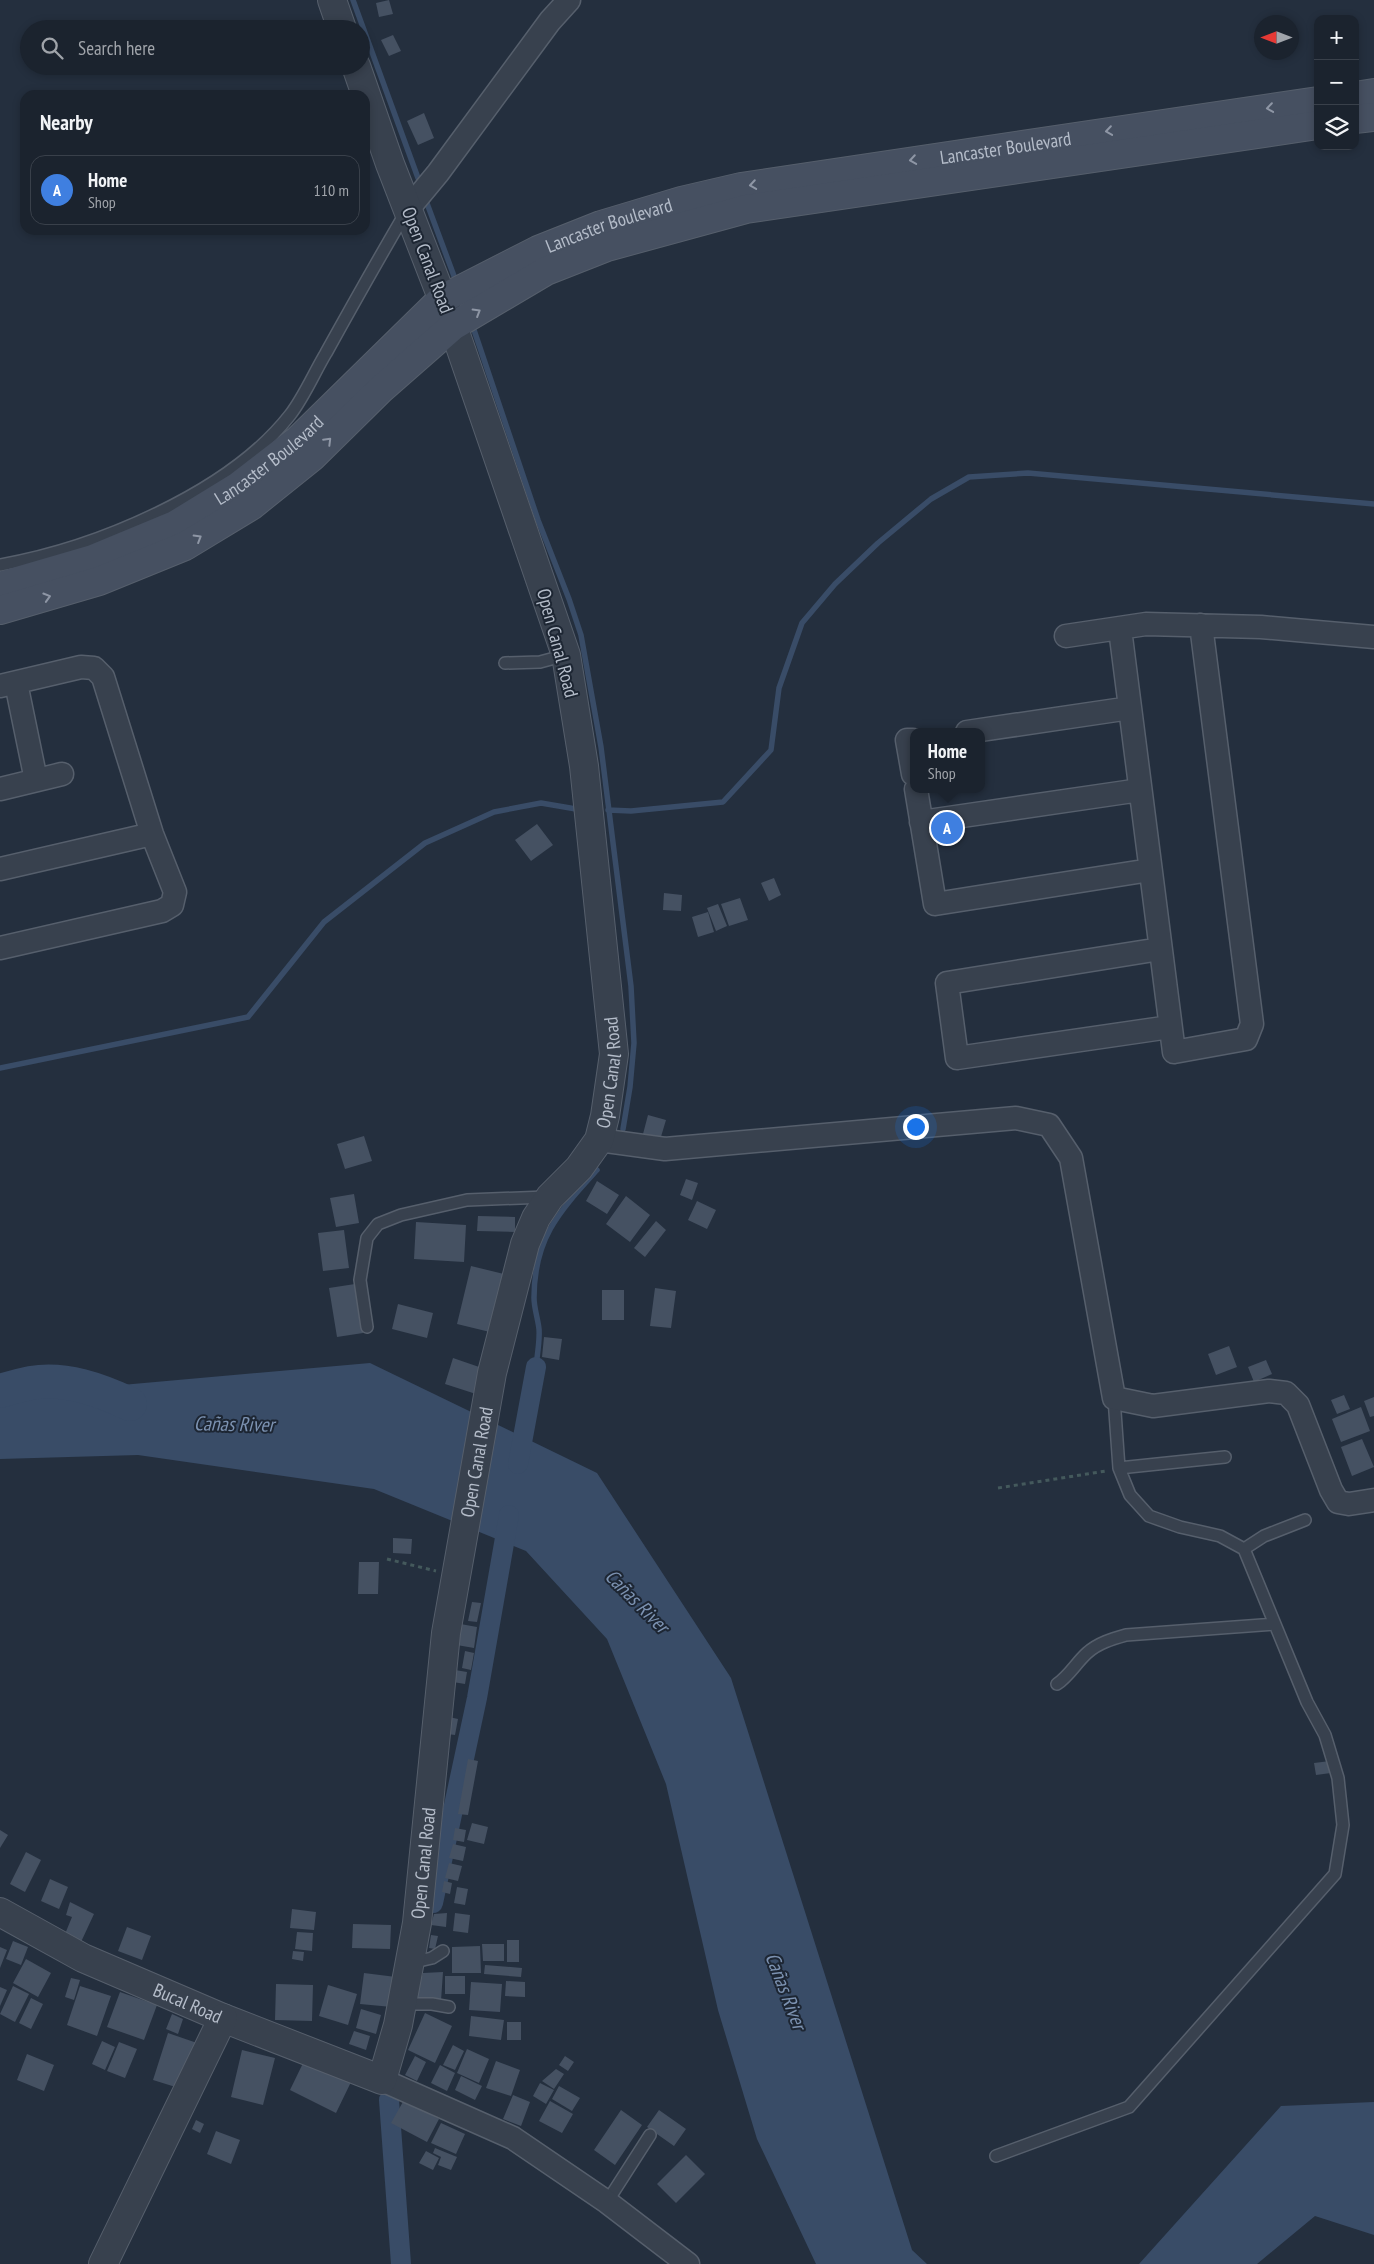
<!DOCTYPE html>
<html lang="en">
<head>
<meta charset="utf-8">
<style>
	body { margin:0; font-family:"PT Sans Narrow",sans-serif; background:#242b36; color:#f1f3f6 }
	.controls { position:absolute; right:15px; top:15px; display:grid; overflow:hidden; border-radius:10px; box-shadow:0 2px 8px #0003 }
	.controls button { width:45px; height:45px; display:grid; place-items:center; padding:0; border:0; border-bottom:1px solid #39404a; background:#1b232e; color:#f1f3f6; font:25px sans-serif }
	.compass { position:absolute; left:1254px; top:15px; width:45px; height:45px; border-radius:50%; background:#1b232e; box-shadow:0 2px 8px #0003; rotate:270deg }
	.you { position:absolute; left:915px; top:1126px; width:18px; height:18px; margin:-12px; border:4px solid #fff; border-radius:50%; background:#1a73e8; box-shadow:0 0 0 8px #1a73e833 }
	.badge { display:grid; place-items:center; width:32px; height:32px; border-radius:50%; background:#bca0f2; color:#fff; font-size:16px; font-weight:700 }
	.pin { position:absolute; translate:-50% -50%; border:2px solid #fff; box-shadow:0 1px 5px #0006 }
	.popup { position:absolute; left:910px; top:728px; width:75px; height:65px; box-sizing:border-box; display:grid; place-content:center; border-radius:10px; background:#1b232e; filter:drop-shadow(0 1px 4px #0005); font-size:16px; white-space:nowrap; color:#a0a4aa }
	.popup b { font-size:19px; color:#f1f3f6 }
	.popup::after { content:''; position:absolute; left:50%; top:100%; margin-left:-10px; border:10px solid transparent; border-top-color:#1b232e }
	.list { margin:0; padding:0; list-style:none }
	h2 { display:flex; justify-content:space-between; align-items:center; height:65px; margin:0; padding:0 20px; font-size:21px }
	h2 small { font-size:16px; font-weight:400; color:#a0a4aa }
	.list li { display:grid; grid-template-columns:32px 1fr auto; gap:15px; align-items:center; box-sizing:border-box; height:70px; margin:0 10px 10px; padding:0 10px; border:1px solid #39404a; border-radius:15px }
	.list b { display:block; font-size:19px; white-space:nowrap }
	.list p { margin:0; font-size:16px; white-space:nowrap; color:#a0a4aa }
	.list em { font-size:16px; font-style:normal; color:#a0a4aa }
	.icon { flex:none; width:28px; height:28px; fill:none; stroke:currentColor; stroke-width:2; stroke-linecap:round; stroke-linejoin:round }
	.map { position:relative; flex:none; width:1374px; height:2264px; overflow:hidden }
	.search { position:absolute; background:#1b232e; box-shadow:0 2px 8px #0003; left:20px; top:20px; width:350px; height:55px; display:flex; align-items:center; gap:12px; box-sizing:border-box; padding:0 18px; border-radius:28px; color:#a0a4aa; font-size:19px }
	.panel { position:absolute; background:#1b232e; box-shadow:0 2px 8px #0003; left:20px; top:90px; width:350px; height:145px; border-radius:15px }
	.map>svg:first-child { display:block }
</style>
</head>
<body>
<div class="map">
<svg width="1374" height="2264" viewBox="0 0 1374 2264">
	<rect width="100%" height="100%" fill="#242f3e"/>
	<path fill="#394c67" d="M370,1363L597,1473L731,1678L912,2250L927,2264H816L757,2139L718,2010L666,1784L607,1639L526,1551L374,1489L138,1455L0,1459V1385L77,1389Z
		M1374,2102V2235L1315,2216L1257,2264H1139L1281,2106Z"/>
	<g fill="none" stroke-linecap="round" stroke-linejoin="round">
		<path stroke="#394c67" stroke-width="5.5" d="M353,0L418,178
			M425,198L454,276
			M473,327L538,520L569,599L581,635L601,747L631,986L634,1043L630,1087L623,1129
			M608,810L631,811L723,802L771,750L779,688L802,623L835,584L878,543L931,499L969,477L1028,473L1374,504
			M0,1068L248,1017L324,922L425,843L494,812L541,803L576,809
			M536,1367C537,1355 540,1341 539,1329C538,1319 534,1308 534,1298C534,1238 559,1212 597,1170"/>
		<path stroke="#394c67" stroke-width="20" d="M518,1464L536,1367
			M433,1903L477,1698L509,1515
			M389,2100L401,2264"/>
		<path stroke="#394c67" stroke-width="34" d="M0,1391C10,1388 20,1385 31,1383C65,1377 100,1390 130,1404"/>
	</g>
	<path fill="#455162" d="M389,0L393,14L379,17L376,3Z
		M393,35L401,51L389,56L381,40Z
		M424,113L434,138L418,145L407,121Z
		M537,824L553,845L531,861L515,840Z
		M774,878L781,895L769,901L761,883Z
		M664,893L682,895L681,911L663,910Z
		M740,898L748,920L729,926L721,904Z
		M718,904L727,926L716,931L707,908Z
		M708,912L714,932L698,937L692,917Z
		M648,1115L666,1120L660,1140L643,1134Z
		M364,1136L372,1161L345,1169L337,1144Z
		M686,1179L698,1183L692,1200L680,1195Z
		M597,1181L619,1195L607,1214L586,1201Z
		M354,1194L359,1223L336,1227L330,1198Z
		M626,1196L650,1215L630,1242L606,1224Z
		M697,1201L716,1210L707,1229L688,1220Z
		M478,1216L515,1217V1232L477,1231Z
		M656,1221L666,1230L645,1257L634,1248Z
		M416,1222L466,1225L464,1262L414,1259Z
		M344,1230L349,1268L323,1271L318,1233Z
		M471,1266L508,1275L494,1333L457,1324Z
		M355,1284L363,1333L337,1337L329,1288Z
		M655,1288L676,1291L671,1328L650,1326Z
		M602,1290H624V1320H602Z
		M398,1304L433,1313L427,1338L392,1329Z
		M544,1337L562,1339L559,1360L542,1357Z
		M1229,1346L1237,1367L1216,1375L1208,1354Z
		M453,1358L485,1369L476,1394L445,1384Z
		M1266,1360L1272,1374L1254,1382L1248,1367Z
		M1344,1395L1350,1409L1337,1414L1331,1400Z
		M1374,1397V1416L1370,1417L1364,1401Z
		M1361,1407L1370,1431L1341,1442L1332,1419Z
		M1362,1439L1374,1467L1352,1476L1341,1447Z
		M393,1538L412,1539L411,1554L393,1553Z
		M359,1562H379L378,1594H358Z
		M472,1602L481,1603L477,1622L468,1621Z
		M455,1623L477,1627L474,1648L451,1644Z
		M465,1651L474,1653L471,1670L462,1668Z
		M455,1670L467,1672L465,1684L453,1682Z
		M449,1717L458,1719L455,1735L447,1734Z
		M468,1759L478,1761L468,1815L458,1814Z
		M1330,1761L1331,1773L1316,1775L1314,1763Z
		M472,1823L488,1827L484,1844L467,1840Z
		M455,1828L466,1830L464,1842L453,1840Z
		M0,1830L8,1835L0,1848Z
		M453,1844L466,1847L463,1861L449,1858Z
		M26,1852L41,1860L25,1892L10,1884Z
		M449,1863L462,1866L458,1881L445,1878Z
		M50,1879L68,1887L59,1909L41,1901Z
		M444,1881L452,1883L450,1894L442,1892Z
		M457,1887L468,1889L465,1905L454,1903Z
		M70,1902L94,1914L81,1942L65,1934L72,1917L66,1915Z
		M292,1909L316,1912L314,1930L290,1928Z
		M447,1913L446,1927L431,1925L434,1914Z
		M455,1913L470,1915L468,1933L453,1931Z
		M353,1924L391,1925L390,1949L352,1948Z
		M127,1927L151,1936L142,1960L118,1951Z
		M297,1932L313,1933L312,1951L295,1949Z
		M431,1935L438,1936L435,1949L429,1948Z
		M507,1940H519V1962H507Z
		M13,1941L28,1947L21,1965L6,1959Z
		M482,1944H504V1961H483Z
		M480,1946L481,1973H452V1947Z
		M0,1947L7,1950L0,1968Z
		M293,1951L304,1952L303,1961L292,1959Z
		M26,1959L51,1973L38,1997L13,1983Z
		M485,1965L522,1968L521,1977L484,1974Z
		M443,1972L441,2001L415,2000L423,1973Z
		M364,1973L396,1977L392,2007L360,2004Z
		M445,1976H465V1994H445Z
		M71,1978L80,1980L74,2000L65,1997Z
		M506,1981L525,1982V1997L505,1996Z
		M471,1982L502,1984L500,2012L469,2010Z
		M276,1984L313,1985L312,2021L275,2020Z
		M328,1985L357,1994L348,2025L319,2016Z
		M13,1986L29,1994L15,2022L0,2014Z
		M80,1986L111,1996L97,2036L67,2025Z
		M0,1987L7,1990L0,2006Z
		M120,1992L157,2005L144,2040L107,2027Z
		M31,1998L43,2004L31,2029L19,2023Z
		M361,2009L381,2015L376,2034L356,2028Z
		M425,2013L452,2026L435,2063L408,2050Z
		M172,2014L183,2019L178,2034L166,2029Z
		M471,2016L504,2020L501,2040L469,2036Z
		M507,2022H521V2040H507Z
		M354,2031L370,2036L366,2050L349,2044Z
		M168,2033L197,2043L182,2089L153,2080Z
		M102,2041L115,2047L105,2070L92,2064Z
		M119,2042L137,2049L125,2078L107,2071Z
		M453,2045L464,2051L455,2070L443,2065Z
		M467,2049L489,2059L479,2083L457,2073Z
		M242,2050L275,2058L263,2105L231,2097Z
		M27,2054L54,2065L44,2091L17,2080Z
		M415,2056L426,2062L417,2081L405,2075Z
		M565,2056L574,2062L568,2071L559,2065Z
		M305,2059L351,2082L336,2113L290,2090Z
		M496,2061L520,2070L511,2096L486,2088Z
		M440,2065L455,2073L447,2091L431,2083Z
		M556,2069L564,2074L554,2089L542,2081Z
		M461,2076L482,2086L475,2100L455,2090Z
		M540,2083L554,2090L546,2104L533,2096Z
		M559,2086L580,2098L572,2111L552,2099Z
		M513,2095L530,2102L521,2126L503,2119Z
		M404,2100L439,2119L427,2142L391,2123Z
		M550,2101L573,2114L562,2133L539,2121Z
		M621,2110L642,2125L615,2165L594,2150Z
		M659,2110L686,2129L674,2146L647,2127Z
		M196,2120L204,2124L200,2133L192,2129Z
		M441,2123L465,2134L456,2154L431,2143Z
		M216,2131L240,2140L231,2164L207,2154Z
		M435,2148L457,2157L451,2170L438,2165L441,2157L433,2153Z
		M426,2151L439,2158L433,2170L419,2163Z
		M686,2155L705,2174L676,2203L657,2184Z"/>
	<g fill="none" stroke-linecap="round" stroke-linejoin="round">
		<defs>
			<path id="service" d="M0,565C96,548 229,493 290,415C304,397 314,373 326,353C352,306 379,258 406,212
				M505,663L540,662L566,655
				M367,1327L360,1280L367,1238L378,1224L401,1215L467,1200L546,1197
				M1119,1468L1225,1457
				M1244,1549L1264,1536L1305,1520
				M1057,1684C1069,1676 1076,1663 1087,1653C1098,1643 1112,1639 1126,1635L1274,1624
				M410,1963L432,1958L443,1951
				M402,2004H432L449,2007
				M996,2156L1129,2107L1335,1874L1343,1825L1338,1778L1325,1735L1307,1702L1244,1549L1220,1536L1180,1527L1149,1516L1130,1495L1119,1468L1114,1398
				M607,2202L650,2135"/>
			<path id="minor" d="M409,208L438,173L550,21L569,0
				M1120,629L1174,1052L1246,1039L1252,1024L1201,625
				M1066,636L1146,624L1261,627L1374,637
				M16,683L36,780
				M0,686L81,667L94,668L103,677L152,834L175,892L172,905L162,911L0,948
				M967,732L1130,708
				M913,740H907L913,774
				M0,789L62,774
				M916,789L935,904L1150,870
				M921,822L1140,790
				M0,869L152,834
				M1160,949L947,983L957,1058L1170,1027
				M599,1140L665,1149L1016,1118L1049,1125L1071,1158L1114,1398L1153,1406L1269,1391L1286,1393L1298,1405L1331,1490L1338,1502L1349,1504L1374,1500
				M382,2080L513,2138L607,2202L688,2264"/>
			<g id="tertiary">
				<path d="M332,0L342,29"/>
				<path id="s1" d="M0,1912L83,1958L223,2018L382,2080L398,2025L417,1923L446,1633L492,1373L525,1244L536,1218L550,1197L579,1168L599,1140L605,1116L614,1054L584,766L566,655L453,326L390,164L356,66"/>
				<path d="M103,2264L223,2018"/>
			</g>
			<g id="secondary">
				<path d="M1355,96L1374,93"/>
				<path d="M1355,119L1374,117"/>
				<path id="s2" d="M0,586L93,559L175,525L237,487L298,440L442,299L538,250L601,225L681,201L741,187L1318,101"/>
				<path d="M0,610L99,581L185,546L251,506L312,457L380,390L453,326L546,271L607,247L746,209L1318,125"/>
			</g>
		</defs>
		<use href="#service" stroke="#565f6c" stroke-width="14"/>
		<use href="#minor" stroke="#565f6c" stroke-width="25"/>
		<use href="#tertiary" stroke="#565f6c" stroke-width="30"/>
		<use href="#secondary" stroke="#565f6c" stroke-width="30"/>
		<path stroke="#44595c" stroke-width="3" stroke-dasharray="4 4" stroke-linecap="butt" d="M998,1488L1106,1471
			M387,1559L436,1571"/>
		<use href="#service" stroke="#38414e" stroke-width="11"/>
		<use href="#minor" stroke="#38414e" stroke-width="22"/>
		<use href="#tertiary" stroke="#38414e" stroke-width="28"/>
		<use href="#secondary" stroke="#465061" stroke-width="28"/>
	</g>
	<defs><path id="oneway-chevron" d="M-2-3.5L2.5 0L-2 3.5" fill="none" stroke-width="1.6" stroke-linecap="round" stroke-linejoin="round" transform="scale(1.25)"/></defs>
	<g stroke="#8e96a5">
		<use href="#oneway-chevron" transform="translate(1270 108) rotate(172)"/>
		<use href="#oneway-chevron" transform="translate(1109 131) rotate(172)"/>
		<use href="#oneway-chevron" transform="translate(913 160) rotate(171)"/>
		<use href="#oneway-chevron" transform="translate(753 185) rotate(171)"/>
		<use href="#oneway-chevron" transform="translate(477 312) rotate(-31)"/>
		<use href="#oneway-chevron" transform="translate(328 441) rotate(-45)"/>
		<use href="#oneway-chevron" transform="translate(198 538) rotate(-31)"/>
		<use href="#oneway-chevron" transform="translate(47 597) rotate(-17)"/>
	</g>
	<g text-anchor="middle" stroke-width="4" stroke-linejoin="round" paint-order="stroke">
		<g font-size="19" fill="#b4bcc9" stroke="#1d2633">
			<text dy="7" stroke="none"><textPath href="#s2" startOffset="1125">Lancaster Boulevard</textPath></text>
			<text dy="7" stroke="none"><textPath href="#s2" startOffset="720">Lancaster Boulevard</textPath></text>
			<text transform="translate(428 260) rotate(69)" y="7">Open Canal Road</text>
			<text dy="7" stroke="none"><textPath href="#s2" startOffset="300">Lancaster Boulevard</textPath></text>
			<text transform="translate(558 643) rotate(75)" y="7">Open Canal Road</text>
			<text dy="7" stroke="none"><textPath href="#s1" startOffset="1465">Open Canal Road</textPath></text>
			<text dy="7" stroke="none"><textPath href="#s1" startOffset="1044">Open Canal Road</textPath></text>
			<text dy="7" stroke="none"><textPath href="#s1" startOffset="639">Open Canal Road</textPath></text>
			<text dy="7" stroke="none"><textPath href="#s1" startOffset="209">Bucal Road</textPath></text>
		</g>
		<g font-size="20" font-style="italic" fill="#7c92b1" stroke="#1d2633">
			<text transform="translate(234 1424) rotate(1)" y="7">Cañas River</text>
			<text transform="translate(637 1601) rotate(45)" y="7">Cañas River</text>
			<text transform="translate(786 1991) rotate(69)" y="7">Cañas River</text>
		</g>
	</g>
</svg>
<div class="controls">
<button>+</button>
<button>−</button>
<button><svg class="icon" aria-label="layers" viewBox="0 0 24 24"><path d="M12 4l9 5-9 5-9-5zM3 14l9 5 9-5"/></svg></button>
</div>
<svg class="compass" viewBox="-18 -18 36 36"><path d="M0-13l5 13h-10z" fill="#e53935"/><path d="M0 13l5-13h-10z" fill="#a0a4aa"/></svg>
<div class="you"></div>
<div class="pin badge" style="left:947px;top:828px;background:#3f7fe0">A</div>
<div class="popup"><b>Home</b>Shop</div>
<div class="search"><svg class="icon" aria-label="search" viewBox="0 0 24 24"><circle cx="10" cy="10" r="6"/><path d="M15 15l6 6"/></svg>Search here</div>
<section class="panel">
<h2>Nearby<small></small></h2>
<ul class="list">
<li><span class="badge" style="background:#3f7fe0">A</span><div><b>Home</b><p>Shop</p></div><em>110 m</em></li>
</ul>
</section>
</div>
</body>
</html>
